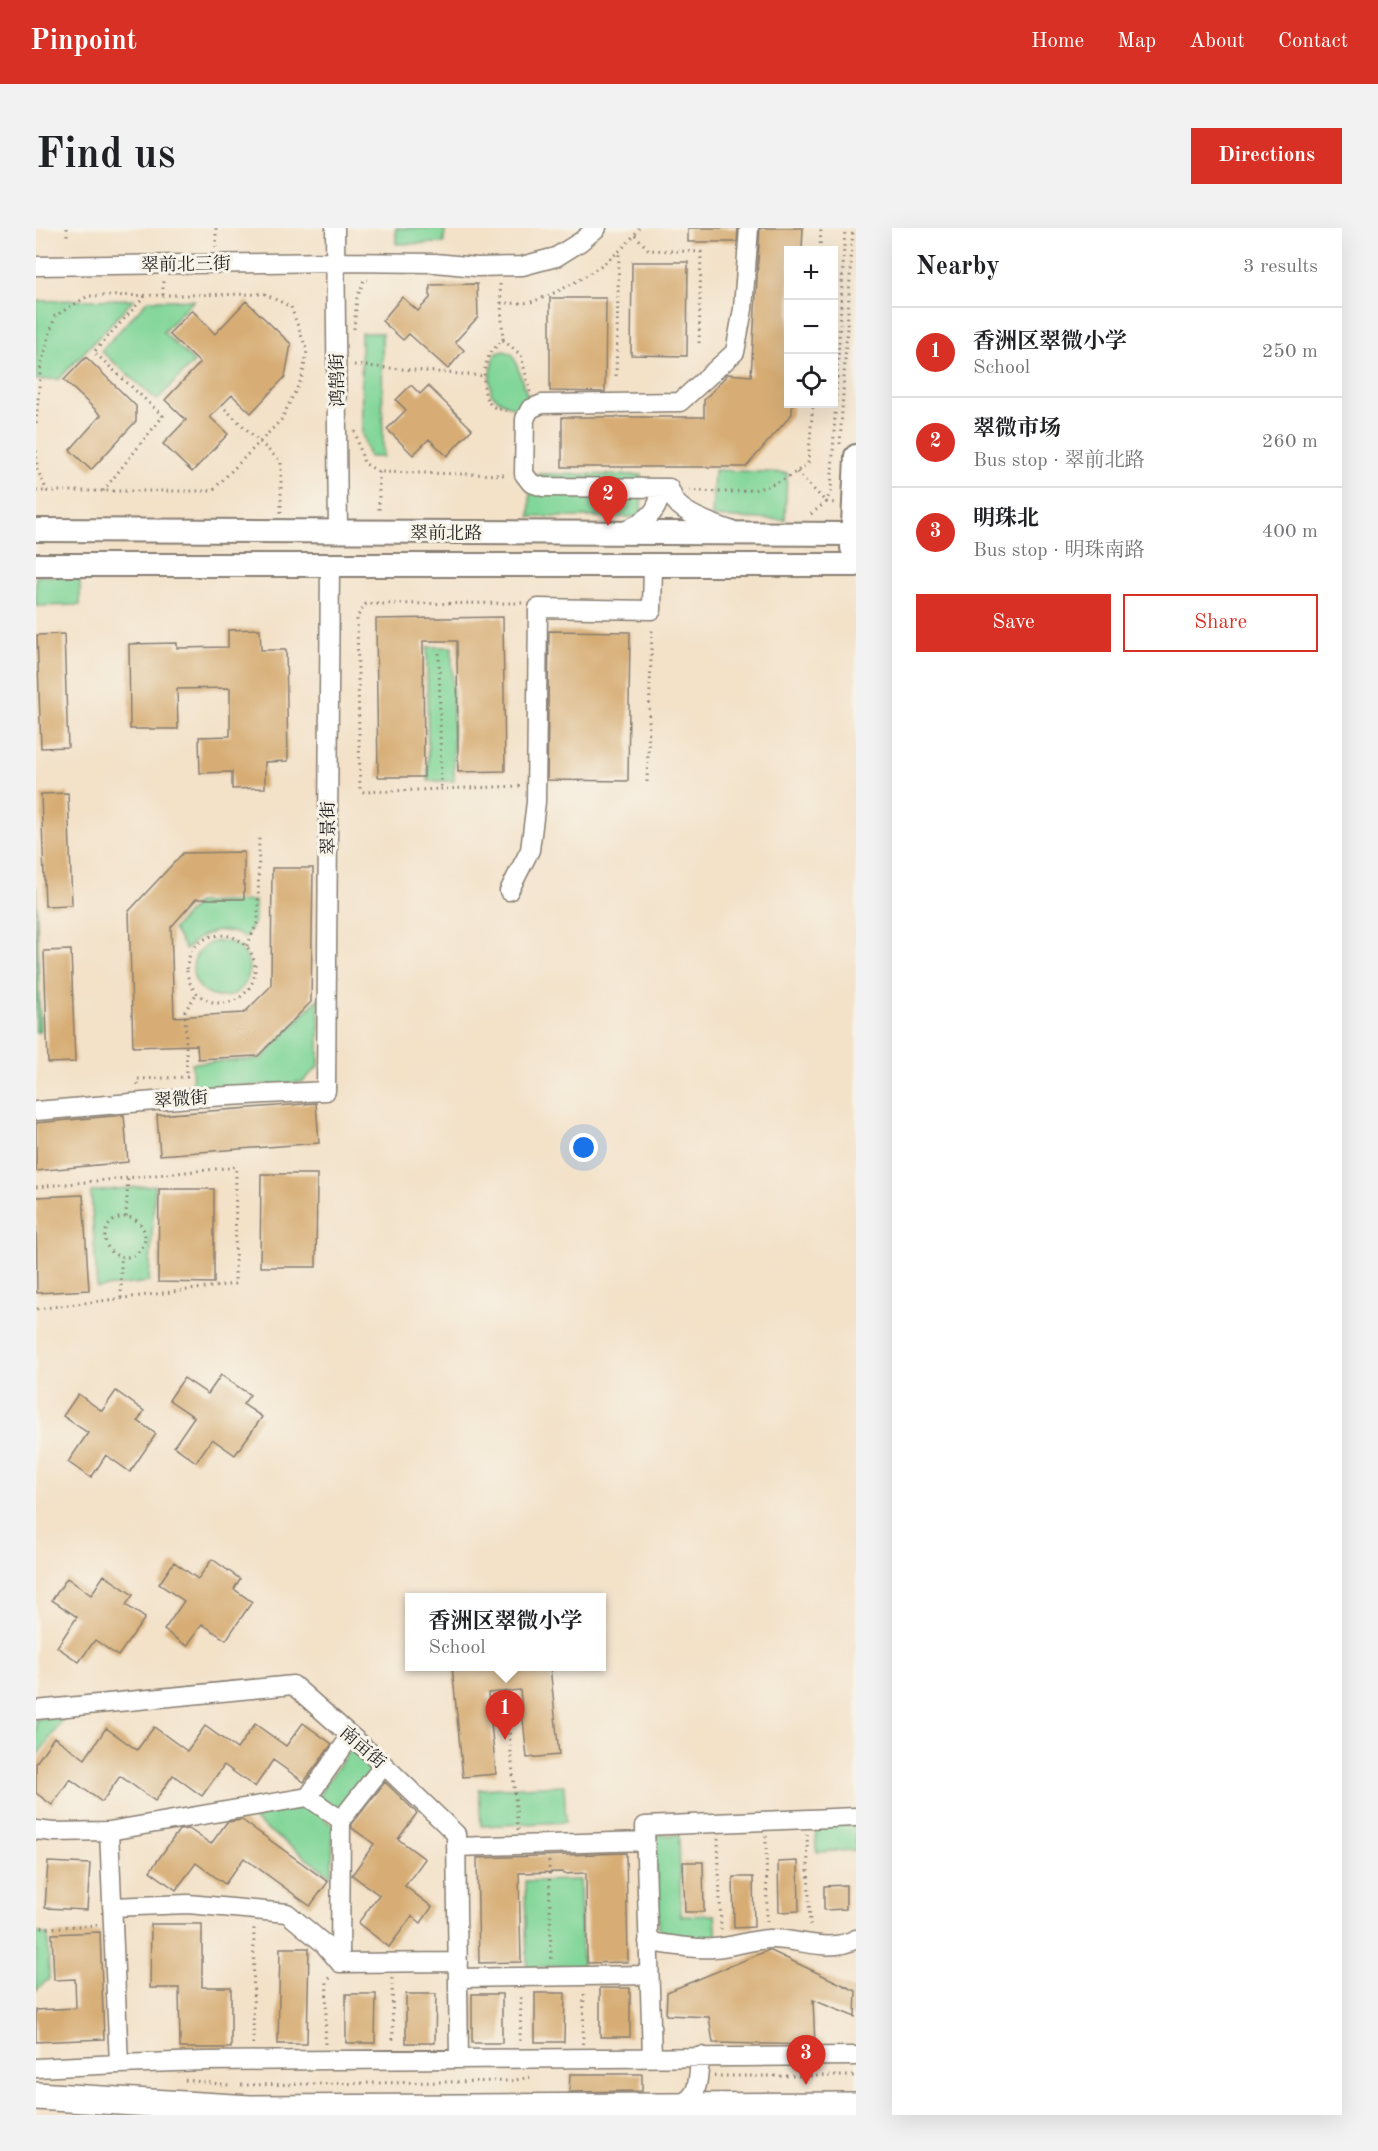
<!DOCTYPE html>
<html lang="en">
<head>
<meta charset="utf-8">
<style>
	body { margin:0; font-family:"Old Standard TT","Noto Serif SC",serif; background:#f2f2f2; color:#202124 }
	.controls { position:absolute; right:18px; top:18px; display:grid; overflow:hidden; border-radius:0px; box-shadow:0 6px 24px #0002 }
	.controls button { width:54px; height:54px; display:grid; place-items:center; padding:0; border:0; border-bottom:2px solid #e0e0e0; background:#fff; color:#202124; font:30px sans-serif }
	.you { position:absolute; left:548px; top:920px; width:21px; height:21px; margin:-15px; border:4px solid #fff; border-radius:50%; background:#1a73e8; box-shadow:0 0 0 9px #1a73e833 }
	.badge { display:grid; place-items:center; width:39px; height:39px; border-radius:50%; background:#d93025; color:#fff; font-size:20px; font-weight:700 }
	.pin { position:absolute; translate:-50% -50px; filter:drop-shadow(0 2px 3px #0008) }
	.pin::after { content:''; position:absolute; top:32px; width:21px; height:18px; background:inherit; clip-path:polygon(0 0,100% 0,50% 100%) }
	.popup { position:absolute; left:369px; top:1365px; width:201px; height:78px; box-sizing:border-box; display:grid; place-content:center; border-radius:0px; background:#fff; filter:drop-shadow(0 2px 4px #0005); font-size:20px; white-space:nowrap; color:#757577 }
	.popup b { font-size:22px; color:#202124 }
	.popup::after { content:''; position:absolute; left:50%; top:100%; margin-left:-12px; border:12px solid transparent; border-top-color:#fff }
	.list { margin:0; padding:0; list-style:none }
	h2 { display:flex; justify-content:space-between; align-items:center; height:78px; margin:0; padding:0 24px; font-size:26px }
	h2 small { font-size:20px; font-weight:400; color:#757577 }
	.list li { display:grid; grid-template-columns:39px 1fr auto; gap:18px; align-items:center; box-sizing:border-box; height:90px; padding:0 24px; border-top:2px solid #e0e0e0 }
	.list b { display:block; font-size:22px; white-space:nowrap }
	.list p { margin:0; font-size:20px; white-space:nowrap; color:#757577 }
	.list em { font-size:20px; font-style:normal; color:#757577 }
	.actions { display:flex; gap:12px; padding:18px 24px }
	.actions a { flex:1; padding:14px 0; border:2px solid #d93025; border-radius:0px; text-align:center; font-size:21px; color:#d93025 }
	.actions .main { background:#d93025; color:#fff }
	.icon { flex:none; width:33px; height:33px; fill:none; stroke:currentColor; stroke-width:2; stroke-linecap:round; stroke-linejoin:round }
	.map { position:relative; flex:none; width:820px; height:1887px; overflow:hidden; border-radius:0px }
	header { display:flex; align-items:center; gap:36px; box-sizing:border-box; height:84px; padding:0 30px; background:#d93025; color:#fff }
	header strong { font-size:28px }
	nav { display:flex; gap:33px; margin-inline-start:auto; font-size:21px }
	.intro { display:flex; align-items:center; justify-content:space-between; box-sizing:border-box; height:144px; padding:0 36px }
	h1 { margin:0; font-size:42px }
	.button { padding:15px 27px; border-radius:0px; background:#d93025; color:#fff; font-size:21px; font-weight:700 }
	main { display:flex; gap:36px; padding:0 36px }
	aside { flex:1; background:#fff; border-radius:0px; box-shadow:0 6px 24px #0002 }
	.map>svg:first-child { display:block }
</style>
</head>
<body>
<header>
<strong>Pinpoint</strong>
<nav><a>Home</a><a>Map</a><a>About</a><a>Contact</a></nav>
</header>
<div class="intro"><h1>Find us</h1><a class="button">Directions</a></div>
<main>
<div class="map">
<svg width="820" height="1887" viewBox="0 0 820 1887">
	<rect width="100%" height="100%" fill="#f7f3e8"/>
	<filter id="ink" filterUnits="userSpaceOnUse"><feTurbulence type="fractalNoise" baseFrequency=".0167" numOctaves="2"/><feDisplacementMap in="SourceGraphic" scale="12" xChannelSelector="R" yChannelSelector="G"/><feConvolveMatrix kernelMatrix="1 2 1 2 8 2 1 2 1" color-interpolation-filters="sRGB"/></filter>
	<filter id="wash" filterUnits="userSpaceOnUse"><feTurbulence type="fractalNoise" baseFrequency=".008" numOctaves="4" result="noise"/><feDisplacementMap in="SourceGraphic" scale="24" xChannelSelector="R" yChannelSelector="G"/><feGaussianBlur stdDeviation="1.35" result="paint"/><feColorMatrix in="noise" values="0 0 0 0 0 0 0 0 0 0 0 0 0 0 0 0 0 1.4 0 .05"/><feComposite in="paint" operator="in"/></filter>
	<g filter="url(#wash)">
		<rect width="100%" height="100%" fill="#f3e1c8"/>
		<path fill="#81d699" stroke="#4e795a" stroke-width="1.5" d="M360,0H409L408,15L360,16Z
			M98,71L23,151L0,152V73Z
			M112,72H158L127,104L158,134L121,172L65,123Z
			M325,105H346L347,229H333L326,206Z
			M468,123L476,126C485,142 485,160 496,175L486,184L464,173L455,165L454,149L459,126Z
			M678,242L751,245L749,292L676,289Z
			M494,246L606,247L605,289H494Z
			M0,348L44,349V377L0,378Z
			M391,419H416L418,553H392Z
			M0,658L4,804H0Z
			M219,673V692L209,710C188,697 165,703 150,722L137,701L161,675Z
			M157 741a28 28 0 1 1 56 0a28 28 0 1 1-56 0Z
			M283,770V838L266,854L157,862L156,835L225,831Z
			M119,957L113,1054L61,1060L55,964Z
			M30,1488L0,1529V1491Z
			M317,1517L340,1537L305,1584L282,1568Z
			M528,1557L530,1594L445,1598L443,1561Z
			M272,1578L297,1598L296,1648L211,1587Z
			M820,1595V1622L781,1624L779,1596Z
			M619,1607H643L645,1688L679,1687L681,1715L623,1710Z
			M544,1652L546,1738L491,1739L489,1653Z
			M0,1704L12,1707L13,1751L0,1762Z"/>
		<g id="blocks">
			<path fill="#d7ad75" d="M652,0H702L701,14H652Z
				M724,0H767L766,22H753V176H756V186L710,239H526V189H668V172L692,146L715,148Z
				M596,34H652L651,128L595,127Z
				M441,56L442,89L419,114L428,122L412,141L373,106L367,112L346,93L366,69L382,83L394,70V57Z
				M514,70H570L569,164L514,163Z
				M210,73L255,116L249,149L215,185L196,167L174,189L192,206L156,244L127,216L150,192L129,172L164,135L133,106L156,82L179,106Z
				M50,129L100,178V193L55,242L34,222L65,187L28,152Z
				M375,157L384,166L392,158L436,201L411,228L393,211L377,227L351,201L370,182L360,172Z
				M467,389L469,543L422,544L421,413H387L388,549H342L340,391Z
				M224,401L225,422H250L252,533L229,534V560L196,561V544L164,545L163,509L194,508V460L141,461L142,501H94L93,416L141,415V420L192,419V402Z
				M513,403L594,404L592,553L511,552Z
				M28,406L32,519L5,520L1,407Z
				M32,565L36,677L9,678L5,566Z
				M208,624V671H160L135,699L138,789L208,785L235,758L236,640H277L275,774L222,828L162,831L161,817L97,819L93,683L147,625Z
				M35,722L39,834L12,835L8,723Z
				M280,875L283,915L124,927L121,887Z
				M88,887L92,934L0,943V895Z
				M225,946H281L280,1039H224Z
				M123,961H178V1055L122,1054Z
				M47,967L53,1062L1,1065L0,969Z
				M185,1147L214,1167L207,1176L226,1189L199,1227L176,1211L160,1234L138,1218L158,1189L133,1172L148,1150L172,1166Z
				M80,1163L108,1183L102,1193L120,1206L94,1244L70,1227L55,1250L32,1234L52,1205L27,1188L42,1166L66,1183Z
				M176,1331L204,1351L198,1361L216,1374L190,1412L166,1396L151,1418L128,1402L148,1373L123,1356L138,1334L162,1351Z
				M68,1347L97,1367L90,1377L109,1390L82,1428L59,1412L43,1434L21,1419L41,1389L16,1372L31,1350L55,1367Z
				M416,1438H514L523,1527L491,1530L484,1462L452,1465L460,1546L427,1549Z
				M267,1495L296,1516L268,1554L237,1532L219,1559L188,1537L166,1568L137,1547L119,1573L84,1548L66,1574L34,1551L16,1577L0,1565V1535L18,1509L49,1531L70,1500L101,1522L118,1499L151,1523L169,1498L201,1521L219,1496L250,1518Z
				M349,1554L381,1585L362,1611L389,1631L369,1658L396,1679L385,1695L376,1688L353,1719L322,1695L343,1667L316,1647L338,1616L316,1600V1596Z
				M206,1592L292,1654L274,1678L208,1630L189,1656L160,1635L140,1662L114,1643L143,1602L153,1601L175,1616L191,1594Z
				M590,1625L592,1734L551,1735L550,1645L527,1646V1644L483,1645L485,1734L443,1735L441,1630Z
				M762,1633L763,1683L743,1684L742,1634Z
				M12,1634L54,1636L51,1682L9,1680Z
				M647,1634H667L668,1684H649Z
				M697,1649H717L718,1699L698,1700Z
				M810,1657V1681L788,1682V1658Z
				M115,1696H166V1759H195V1820H144L143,1760H114Z
				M64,1704L68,1811L0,1814V1782L40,1780L39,1751L18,1752L16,1706Z
				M244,1720H273L271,1816H242Z
				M733,1722L820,1763L819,1789L777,1772L779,1817L677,1815L673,1789L630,1787L631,1764Z
				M564,1760H594V1809H564Z
				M499,1765H529L528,1814H499Z
				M310,1766H340L339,1815H310Z
				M370,1766H400L399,1815H370Z
				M436,1766H466V1815H436Z
				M534,1846H606V1863L533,1864Z"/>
		</g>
	</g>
	<g filter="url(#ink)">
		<use href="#blocks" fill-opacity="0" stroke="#887e72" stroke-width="1.5"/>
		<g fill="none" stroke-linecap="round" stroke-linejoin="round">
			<defs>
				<path id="minor" d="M299,0L302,304
					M0,38L300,34L399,35L441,39L486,38L520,29L544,14L561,0
					M694,302C679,297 649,287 639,273C637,270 635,264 633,260L507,259L495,255L488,246L489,191L494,181L506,176L644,174L699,124L707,81L713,0
					M586,305C608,292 623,288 625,260
					M473,663L494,622L500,574L502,380L616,382L617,337
					M0,883L154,870L290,863L294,337
					M0,1482L257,1457L348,1537L420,1606L423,1831
					M272,1569L314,1509
					M305,1592L348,1537
					M0,1602L17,1604L73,1603
					M420,1619L609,1613
					M76,1679L152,1676L251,1685L287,1715L304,1735L305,1592L272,1569L73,1603L83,1836L167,1833L820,1828
					M612,1714C633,1716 657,1722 678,1720C696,1719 715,1712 733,1711C763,1710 792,1726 820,1711
					M304,1735L422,1734
					M422,1750L613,1747
					M616,1829L609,1598L820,1589
					M0,1840L83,1836
					M640,1878C667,1868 660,1852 665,1828"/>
				<path id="major" d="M0,302L820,306
					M816,320L820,228
					M0,337H820"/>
				<path id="highway" d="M0,1868L214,1881L820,1878"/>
			</defs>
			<use href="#minor" stroke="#887e72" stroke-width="21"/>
			<use href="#major" stroke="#887e72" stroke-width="26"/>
			<use href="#highway" stroke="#887e72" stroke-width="30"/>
			<path stroke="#887e72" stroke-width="3" stroke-dasharray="1.5 4.5" stroke-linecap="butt" d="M31,0V9
				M180,0V19
				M599,7L613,22L665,24L663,118
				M784,22L785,0
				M464,56L467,112C463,116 457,121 454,126C447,138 444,168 456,178C460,181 469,182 475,183
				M127,67V51
				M465,75C475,75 488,76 498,73C531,62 585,30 603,0
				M318,101L321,70L328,52H332
				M467,112L485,127L494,164
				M318,137L448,148
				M580,148L583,24
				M189,181L245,234V285
				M0,195L5,136L19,88L52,68L229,66L255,79L271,123L266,150L245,192L176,263H11L1,241L0,219
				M319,203L328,235L343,244L471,247
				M804,216L817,0
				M343,244V285
				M761,244L790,274L800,275
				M653,262C701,266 733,267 772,235L777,176
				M0,263H11
				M67,263L127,188L58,124L110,67
				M775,286L790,274L795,263L809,0
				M403,425L405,561
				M611,554L616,399
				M484,558L328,564L324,562L321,389L330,376L487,375
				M151 741a34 34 0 1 1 68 0a34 34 0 1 1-68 0Z
				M211,718L222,693L223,607
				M102,857V851L151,849L149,783L161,765
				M0,959L200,939L199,1056L0,1081
				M69 1009a20 20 0 1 1 40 0a20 20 0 1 1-40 0Z
				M90,989L92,949
				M85,1070V1029
				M470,1469L482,1602
				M771,1606L774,1699
				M730,1608L731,1694
				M682,1610L685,1702
				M513,1633L515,1731
				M0,1698L9,1700L61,1697
				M356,1750L357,1815
				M484,1813L485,1766
				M217,1816L218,1697
				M289,1816L291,1753L295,1749
				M547,1816L548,1765
				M678,1848H820
				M149,1852L193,1857
				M205,1857L475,1853L495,1849"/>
			<use href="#minor" stroke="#fff" stroke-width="18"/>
			<use href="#major" stroke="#fff" stroke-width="22"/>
			<use href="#highway" stroke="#fff" stroke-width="27"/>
		</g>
	</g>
	<g text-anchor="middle" stroke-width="6" stroke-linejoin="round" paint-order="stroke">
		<g font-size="18" fill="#1c1c1c" stroke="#f7f3e8">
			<text transform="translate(150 36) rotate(-1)" y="6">翠前北三街</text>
			<text transform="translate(301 152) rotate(-91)" y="6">鸿鹄街</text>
			<text x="410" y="311">翠前北路</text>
			<text transform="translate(292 600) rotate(-90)" y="6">翠景街</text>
			<text transform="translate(145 871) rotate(-4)" y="6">翠微街</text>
			<text transform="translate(327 1519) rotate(41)" y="6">南亩街</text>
		</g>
	</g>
</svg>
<div class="controls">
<button>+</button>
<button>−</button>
<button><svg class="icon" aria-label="locate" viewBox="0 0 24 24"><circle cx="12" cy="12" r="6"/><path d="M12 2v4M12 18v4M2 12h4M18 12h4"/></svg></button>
</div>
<div class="you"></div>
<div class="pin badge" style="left:469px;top:1512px">1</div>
<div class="popup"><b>香洲区翠微小学</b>School</div>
<div class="pin badge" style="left:572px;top:298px">2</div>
<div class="pin badge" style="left:770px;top:1857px">3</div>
</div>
<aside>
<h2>Nearby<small>3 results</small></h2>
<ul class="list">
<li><span class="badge">1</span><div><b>香洲区翠微小学</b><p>School</p></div><em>250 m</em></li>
<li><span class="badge">2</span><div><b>翠微市场</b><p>Bus stop · 翠前北路</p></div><em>260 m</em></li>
<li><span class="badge">3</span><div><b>明珠北</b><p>Bus stop · 明珠南路</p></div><em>400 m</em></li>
</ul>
<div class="actions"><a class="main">Save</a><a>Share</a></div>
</aside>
</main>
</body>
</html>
